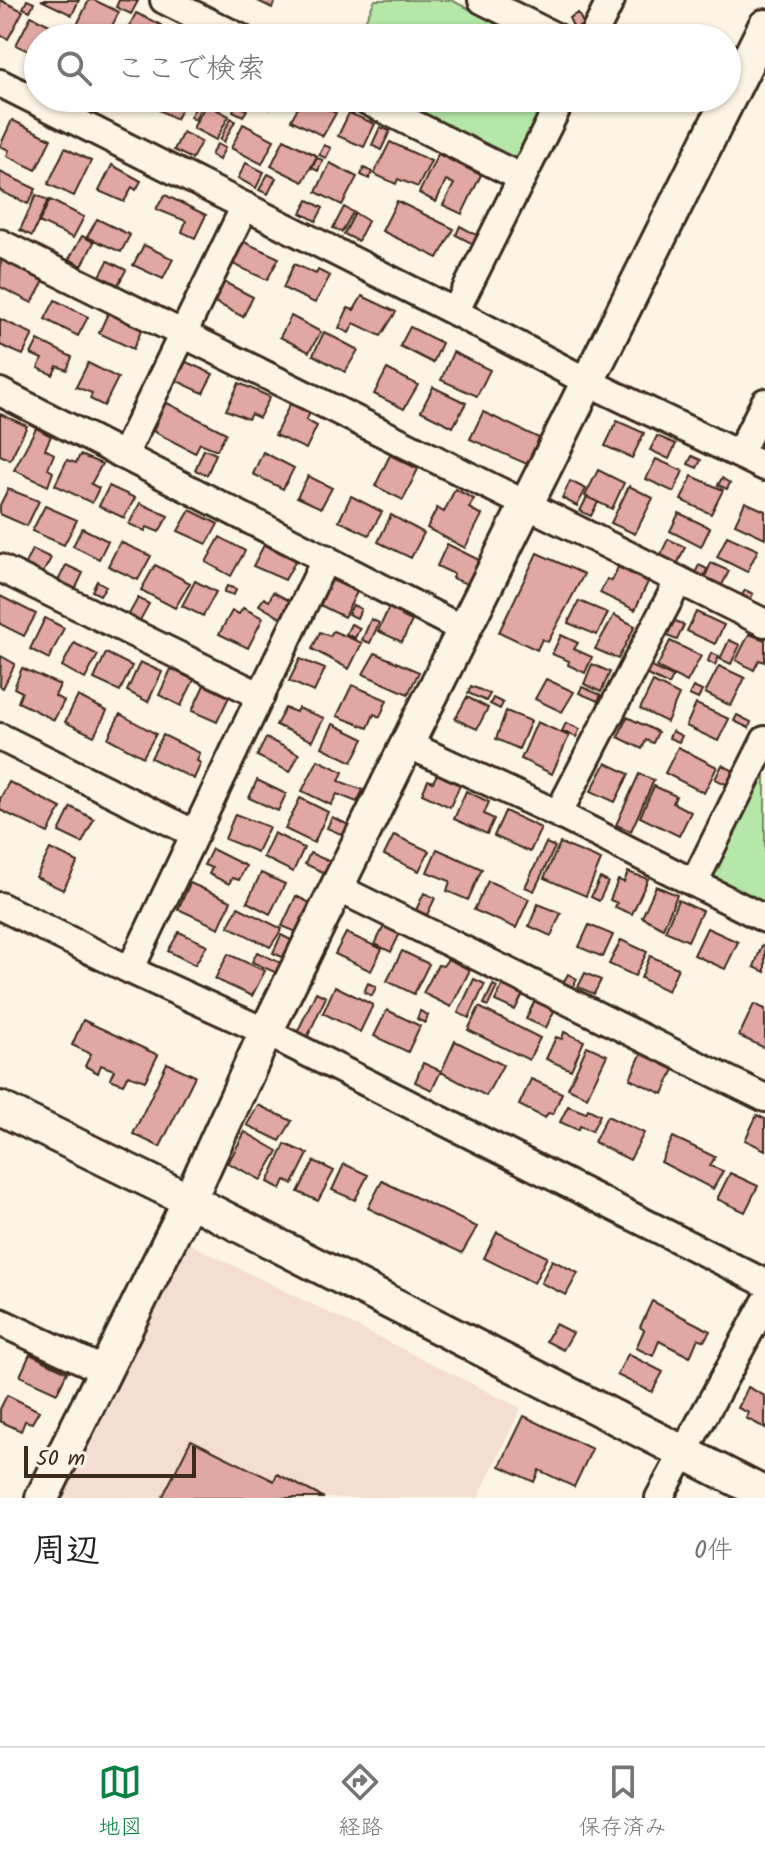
<!DOCTYPE html>
<html lang="ja">
<head>
<meta charset="utf-8">
<style>
	body { margin:0; font-family:Kalam,"Klee One",sans-serif; background:#f6f6f6; color:#222 }
	.scale { position:absolute; left:24px; bottom:20px; width:172px; box-sizing:border-box; padding-left:8px; border:4px solid #3b2a1e; border-top:0; font-size:22px; line-height:28px; white-space:nowrap; color:#3b2a1e; -webkit-text-stroke:6px #fcf5e5; paint-order:stroke }
	.list { margin:0; padding:0; list-style:none }
	h2 { display:flex; justify-content:space-between; align-items:center; height:104px; margin:0; padding:0 32px; font-size:34px }
	h2 small { font-size:26px; font-weight:400; color:#767676 }
	.icon { flex:none; width:44px; height:44px; fill:none; stroke:currentColor; stroke-width:2; stroke-linecap:round; stroke-linejoin:round }
	.map { position:relative; flex:none; width:765px; height:1498px; overflow:hidden }
	.search { position:absolute; background:#fff; box-shadow:0 2px 6px #0004; left:24px; right:24px; top:24px; height:88px; display:flex; align-items:center; gap:20px; box-sizing:border-box; padding:0 28px; border-radius:44px; color:#767676; font-size:30px }
	.sheet { height:248px; background:#fff }
	nav { display:flex; justify-content:space-around; align-items:center; box-sizing:border-box; height:112px; border-top:2px solid #e0e0e0; background:#fff; font-size:22px; color:#767676 }
	nav a { display:grid; justify-items:center; gap:4px }
	nav .on { color:#0b8043 }
	.map>svg:first-child { display:block }
</style>
</head>
<body>
<div class="map">
<svg width="765" height="1498" viewBox="0 0 765 1498">
	<rect width="100%" height="100%" fill="#fcf5e5"/>
	<filter id="ink" filterUnits="userSpaceOnUse"><feTurbulence type="fractalNoise" baseFrequency=".0125" numOctaves="2"/><feDisplacementMap in="SourceGraphic" scale="16" xChannelSelector="R" yChannelSelector="G"/><feConvolveMatrix kernelMatrix="1 2 1 2 8 2 1 2 1" color-interpolation-filters="sRGB"/></filter>
	<g filter="url(#ink)">
		<path fill="#f4ded1" d="M186,1242L521,1408L478,1498H57Z"/>
		<path fill="#b5e8a8" stroke="#788963" stroke-width="2" d="M375,0H451L528,38H357Z
			M388,98H549L518,161Z
			M765,766V905L709,876Z"/>
		<path fill="#e1a7a3" stroke="#3b2a1e" stroke-width="2" d="M0,0L23,11L8,39L0,35Z
			M27,0L34,3L30,11L23,8Z
			M41,0H79L72,15Z
			M89,0H94L119,12L106,38L77,25Z
			M119,0L138,1L131,14L116,7Z
			M256,0H276L272,8Z
			M136,13L161,25L154,38L124,36Z
			M578,13L584,25L574,29L569,18Z
			M31,16L60,30L55,38H38V43L36,42L30,52L16,45Z
			M146,98H187L176,119L144,102Z
			M249,98H275L269,109Z
			M303,98L336,113L323,136L291,120Z
			M200,99L204,101L195,120L190,117Z
			M206,104L229,116L216,140L193,128Z
			M236,104L247,110L243,116L233,111Z
			M349,113L375,124L364,147L338,136Z
			M231,118L235,121L224,142L220,140Z
			M12,120L51,139L36,170L7,156L9,150L0,146Z
			M243,124L274,140L262,164L231,148Z
			M380,127L390,131L381,150L372,145Z
			M183,132L201,142L192,159L174,150Z
			M284,139L317,156L303,182L271,166Z
			M390,142L431,161L418,187L398,179L396,184L374,174Z
			M217,144L225,148L219,160L211,155Z
			M324,145L331,148L326,158L319,155Z
			M65,148L91,161L74,196L48,184Z
			M438,154L481,175L462,214L443,205L454,184L446,180L436,202L419,193Z
			M317,158L323,160L318,171L312,168Z
			M246,163L264,172L256,188L238,178Z
			M330,163L357,177L342,205L316,192Z
			M112,165L141,181L136,190L132,187L124,202L99,191Z
			M364,168L372,172L369,179L361,175Z
			M0,172L36,189L28,204L0,191Z
			M268,174L276,178L268,194L259,190Z
			M36,195L48,200L32,236L20,230Z
			M165,195L206,215L195,238L182,232L186,221L156,209Z
			M50,200L84,217L73,238L39,222Z
			M308,200L323,208L316,221L301,213Z
			M397,201L454,229L438,258L382,231Z
			M344,207L353,212L342,232L333,228Z
			M355,213L368,221L358,241L344,234Z
			M97,219L130,235L121,252L87,237Z
			M460,226L480,237L475,245L456,235Z
			M82,236L94,242L82,266L69,259Z
			M242,241L279,258L267,280L231,263Z
			M144,245L173,259L163,279L133,265Z
			M1,259L44,281L32,303L0,287Z
			M108,261L126,270L118,285L100,276Z
			M294,264L316,274L318,270L330,276L315,303L283,288Z
			M222,281L253,297L243,317L211,300Z
			M362,296L396,312L381,336L354,323L349,333L339,328L348,308L354,310Z
			M55,300L88,317L78,336L45,319Z
			M108,313L142,329L133,349L99,333Z
			M291,316L321,332L309,352L280,337Z
			M0,319L33,334L23,355L0,345Z
			M410,327L442,343L433,363L400,346Z
			M324,332L358,350L345,372L313,355Z
			M38,340L72,357L67,370L57,366L53,375L38,368L42,359L31,354Z
			M453,352L490,370L477,396L441,380Z
			M184,361L213,374L203,393L175,380Z
			M88,363L118,378L104,406L90,399L92,393L76,387Z
			M387,369L418,385L404,409L374,394Z
			M239,383L270,397L259,418L251,414L248,419L226,410Z
			M433,387L466,403L453,427L421,411Z
			M165,402L226,433L217,450L200,443L195,453L153,431Z
			M290,404L310,413L306,420L317,426L306,449L275,435Z
			M483,412L539,438L527,464L470,439Z
			M0,414L27,426L10,460L0,455Z
			M617,421L644,433L632,458L605,446Z
			M36,428L51,436L45,449L54,454L48,469L53,472L48,486L14,470Z
			M657,436L676,444L669,459L650,450Z
			M204,449L216,454L207,475L195,470Z
			M263,452L294,468L283,489L253,474Z
			M80,455L102,464L91,484L99,488L92,503L55,485L67,460L76,463Z
			M390,455L418,469L403,500L375,486Z
			M692,456L701,460L697,468L688,464Z
			M656,459L683,471L674,492L646,479Z
			M598,470L624,483L612,509L585,496Z
			M308,476L332,488L321,508L297,497Z
			M692,476L723,490L711,514L681,500Z
			M722,478L730,483L727,489L718,485Z
			M570,481L586,489L577,506L562,498Z
			M109,486L135,498L124,518L99,506Z
			M629,486L653,498L635,534L611,523Z
			M8,489L39,501L27,526L0,514V505Z
			M455,489L474,499L469,508L482,515L465,548L427,528L437,508L444,512Z
			M351,496L382,512L369,535L339,521Z
			M587,497L598,502L591,516L580,511Z
			M745,502L765,511V538L735,524Z
			M140,503L168,516L159,532L147,527L145,531L129,524Z
			M45,506L77,520L64,545L32,531Z
			M190,510L218,524L207,544L178,531Z
			M679,513L710,528L701,547L670,531Z
			M391,515L424,533L411,558L378,542Z
			M82,528L108,541L99,559L73,546Z
			M727,536L758,550L747,572L717,557Z
			M220,537L245,551L231,576L206,562Z
			M668,539L685,547L677,565L660,556Z
			M120,542L151,556L138,580L108,566Z
			M447,544L479,560L467,584L452,578L454,574L437,566Z
			M264,545L296,560L285,580L253,566Z
			M32,549L51,558L43,573L25,564Z
			M537,553L584,574L548,642L542,639L537,650L499,632Z
			M711,563L729,571L721,587L704,579Z
			M66,565L83,573L75,590L58,581Z
			M155,565L190,583L175,608L141,590Z
			M699,565L707,569L703,579L694,575Z
			M618,567L648,582L635,610L600,593L607,579L612,581Z
			M332,580L357,592L344,617L320,605Z
			M97,581L106,586L100,595L92,591Z
			M195,581L216,592L203,616L182,606Z
			M227,586L236,589L234,595L224,592Z
			M745,590L753,594L749,601L741,597Z
			M273,592L290,601L281,618L259,605L264,598L269,601Z
			M0,596L36,614L24,636L0,624Z
			M138,598L149,604L139,622L128,616Z
			M579,601L608,613L597,635L568,623Z
			M353,605L361,609L357,618L348,614Z
			M390,605L403,611L401,616L412,621L402,642L378,631Z
			M243,608L263,618L248,648L219,634L232,611L239,614Z
			M696,612L724,625L715,644L687,631Z
			M614,615L635,626L618,659L595,649Z
			M45,618L64,628L49,659L30,649Z
			M669,618L684,625L677,640L662,634Z
			M371,619L379,623L370,643L362,640Z
			M351,624L360,628L355,638L346,634Z
			M333,631L362,643L349,669L312,649L320,632L330,636Z
			M749,634L765,640V662L759,660L754,670L736,660Z
			M561,635L578,643L574,649L592,657L585,673L568,665L569,661L552,654Z
			M729,640L740,645L731,664L720,659Z
			M670,641L701,656L687,682L657,667Z
			M74,643L98,655L85,679L62,666Z
			M106,653L132,666L120,691L94,679Z
			M375,653L419,672L408,694L363,674Z
			M711,653L719,656L715,665L708,661Z
			M1,656L15,664L3,688L0,686Z
			M300,659L325,669L314,692L289,681Z
			M140,662L162,672L148,702L127,691Z
			M592,664L610,672L601,692L584,684Z
			M649,666L673,677L669,685L645,674Z
			M719,666L745,678L731,706L705,693Z
			M22,668L60,685L55,696L64,701L54,720L18,702L22,692L14,688Z
			M171,669L194,680L181,706L159,695Z
			M546,679L574,692L562,712L535,699Z
			M653,682L679,695L667,722L640,709Z
			M204,685L229,697L217,722L192,711Z
			M352,685L387,700L380,717L374,714L368,728L337,716Z
			M471,686L490,694L486,701L468,693Z
			M582,687L601,695L598,701L579,693Z
			M693,687L702,691L698,699L689,695Z
			M78,696L107,711L94,736L65,722Z
			M467,697L488,708L477,729L455,719Z
			M493,698L503,703L500,709L490,704Z
			M696,704L729,719L718,741L686,726Z
			M285,708L296,712L298,708L324,718L312,741L276,725Z
			M506,711L531,721L519,749L496,739Z
			M120,714L156,734L143,757L108,738Z
			M737,715L751,722L749,728L734,721Z
			M627,717L658,732L653,743L646,740L642,749L618,737Z
			M537,722L569,736L552,774L521,759Z
			M566,723L580,729L576,737L562,731Z
			M333,724L364,739L352,762L322,747Z
			M672,731L682,736L679,742L669,738Z
			M163,735L200,753L197,761L201,763L194,779L151,758Z
			M266,738L299,754L290,772L257,756Z
			M678,747L717,767L704,793L665,773Z
			M318,760L343,772L339,781L363,790L357,802L337,794L331,805L302,791Z
			M606,763L629,774L615,802L591,791Z
			M722,765L736,772L730,786L715,779Z
			M437,774L460,785L450,807L422,794L428,780L433,782Z
			M639,774L654,780L631,831L616,825Z
			M257,780L286,794L278,811L249,798Z
			M9,782L61,808L48,833L0,810V799Z
			M654,786L676,796L673,803L691,812L679,836L640,817Z
			M466,791L489,802L484,814L494,819L487,834L454,819Z
			M300,798L328,812L314,843L285,829Z
			M71,807L94,819L82,843L59,832Z
			M505,811L541,828L530,852L494,836Z
			M235,814L269,827L257,852L225,839Z
			M332,817L353,827L348,837L327,828Z
			M274,833L304,848L293,872L263,857Z
			M394,835L429,851L419,871L384,855Z
			M546,843L555,847L534,891L525,887Z
			M560,843L601,860L586,896L544,878Z
			M50,849L78,862L63,890L36,877Z
			M212,849L246,866L239,880L232,878L229,884L209,874L212,868L204,865Z
			M437,849L482,869L468,900L447,891L450,881L427,872Z
			M310,853L333,863L327,874L305,864Z
			M628,872L648,879L632,914L615,907L617,903L610,900L618,880L624,882Z
			M261,873L285,884L270,914L247,902Z
			M600,878L608,882L599,901L591,897Z
			M488,881L529,899L516,928L474,910Z
			M190,883L231,901L219,928L178,909Z
			M656,886L677,895L663,928L642,917Z
			M424,893L435,898L427,915L416,910Z
			M296,896L312,904L299,933L282,926Z
			M678,900L702,911L688,941L665,931Z
			M538,904L561,913L551,936L529,926Z
			M238,907L282,929L270,947L228,926Z
			M589,925L613,935L603,957L579,947Z
			M384,926L400,933L391,952L375,944Z
			M707,928L738,942L725,969L694,955Z
			M179,932L207,945L195,965L168,951Z
			M346,933L382,949L371,971L335,954Z
			M281,935L295,942L287,959L273,953Z
			M621,940L647,952L635,976L609,964Z
			M762,945L765,947V972L754,967Z
			M402,951L429,964L414,994L387,981Z
			M257,952L283,964L279,974L252,962Z
			M228,954L265,971L252,996L215,979Z
			M650,956L678,968L668,991L641,978Z
			M448,959L470,970L451,1007L423,993L438,965L443,966Z
			M585,973L601,980L594,994L578,987Z
			M568,974L577,979L573,987L563,983Z
			M474,979L485,984L469,1018L458,1013Z
			M368,983L376,987L372,996L364,992Z
			M503,984L523,994L515,1010L495,1001Z
			M493,985L497,987L488,1006L484,1004Z
			M335,986L373,1005L360,1032L323,1013Z
			M316,992L326,997L307,1038L297,1033Z
			M535,1000L555,1009L546,1028L526,1019Z
			M754,1004L765,1009V1048L739,1036Z
			M479,1007L540,1038L529,1060L468,1030Z
			M387,1010L420,1026L408,1052L374,1036Z
			M420,1011L428,1015L425,1023L417,1019Z
			M83,1020L158,1055L145,1081L128,1075L123,1084L110,1079L114,1070L101,1065L98,1073L85,1066L91,1054L72,1045Z
			M564,1032L584,1041L571,1070L546,1059L556,1037L562,1039Z
			M455,1041L503,1065L486,1096L441,1072Z
			M587,1046L607,1055L587,1097L568,1088Z
			M642,1052L675,1067L663,1094L630,1079Z
			M167,1063L195,1076L160,1147L133,1134Z
			M423,1063L441,1071L432,1090L415,1082Z
			M531,1079L562,1093L553,1114L548,1113L545,1118L519,1105Z
			M258,1105L292,1121L280,1141L247,1125Z
			M568,1106L586,1113L588,1109L600,1115L592,1131L580,1126L578,1130L560,1122Z
			M757,1115L765,1119V1150L745,1140Z
			M607,1116L644,1133L630,1160L594,1142Z
			M245,1132L278,1151L261,1180L228,1163Z
			M673,1137L715,1157L710,1166L723,1171L713,1189L661,1162Z
			M285,1144L308,1154L293,1184L285,1180L281,1189L268,1182Z
			M314,1161L334,1171L318,1201L298,1192Z
			M344,1164L368,1175L355,1200L332,1190Z
			M730,1173L758,1186L745,1212L717,1199Z
			M382,1181L477,1227L462,1253L368,1208Z
			M497,1232L547,1257L534,1283L484,1258Z
			M552,1260L578,1273L566,1295L541,1283Z
			M652,1301L710,1331L704,1341L698,1338L690,1357L659,1341L653,1356L636,1348L644,1330L640,1327Z
			M555,1324L573,1333L563,1350L546,1341Z
			M30,1354L67,1372L57,1393L20,1376Z
			M628,1354L663,1372L652,1392L617,1375Z
			M748,1387L765,1396V1428L746,1418L749,1413L738,1408Z
			M7,1395L39,1411L32,1423L25,1421L21,1431L0,1421V1409Z
			M524,1416L592,1449L574,1487L539,1470L534,1482L500,1466Z
			M191,1440L274,1481L277,1474L324,1498H162Z"/>
		<g fill="none" stroke-linecap="round" stroke-linejoin="round">
			<defs>
				<path id="minor" d="M164,0L241,38
					M482,0L558,38
					M592,38L611,0
					M0,83L455,312L588,382L765,467
					M361,98L522,178
					M0,243L765,623
					M455,312L562,98
					M0,392L464,630
					M739,454L765,402
					M124,455L245,206
					M0,568L261,696
					M0,737L195,834
					M407,744L558,814L765,919
					M558,814L679,580
					M694,883L765,740
					M338,888L765,1098
					M0,906L130,970L266,1032L765,1283
					M130,970L326,558
					M0,1322L105,1371
					M659,1498L765,1303"/>
				<path id="tertiary" d="M0,1108L199,1205L765,1494
					M42,1498L189,1201L266,1032L407,744L765,26"/>
			</defs>
			<use href="#minor" stroke="#3b2a1e" stroke-width="32"/>
			<use href="#tertiary" stroke="#3b2a1e" stroke-width="38"/>
			<use href="#minor" stroke="#fcf5e5" stroke-width="26"/>
			<use href="#tertiary" stroke="#fcf5e5" stroke-width="32"/>
		</g>
	</g>
</svg>
<div class="scale">50 m</div>
<div class="search"><svg class="icon" aria-label="search" viewBox="0 0 24 24"><circle cx="10" cy="10" r="6"/><path d="M15 15l6 6"/></svg>ここで検索</div>
</div>
<section class="sheet">
<h2>周辺<small>0件</small></h2>
<ul class="list">
</ul>
</section>
<nav>
<a class="on"><svg class="icon" aria-label="map" viewBox="0 0 24 24"><path d="M3 6l6-2 6 2 6-2v14l-6 2-6-2-6 2zM9 4v14M15 6v14"/></svg>地図</a>
<a><svg class="icon" aria-label="directions" viewBox="0 0 24 24"><path d="M12 3l9 9-9 9-9-9zM9 14v-3h6M13 9l2 2-2 2"/></svg>経路</a>
<a><svg class="icon" aria-label="saved" viewBox="0 0 24 24"><path d="M7 4h10v16l-5-4-5 4z"/></svg>保存済み</a>
</nav>
</body>
</html>
